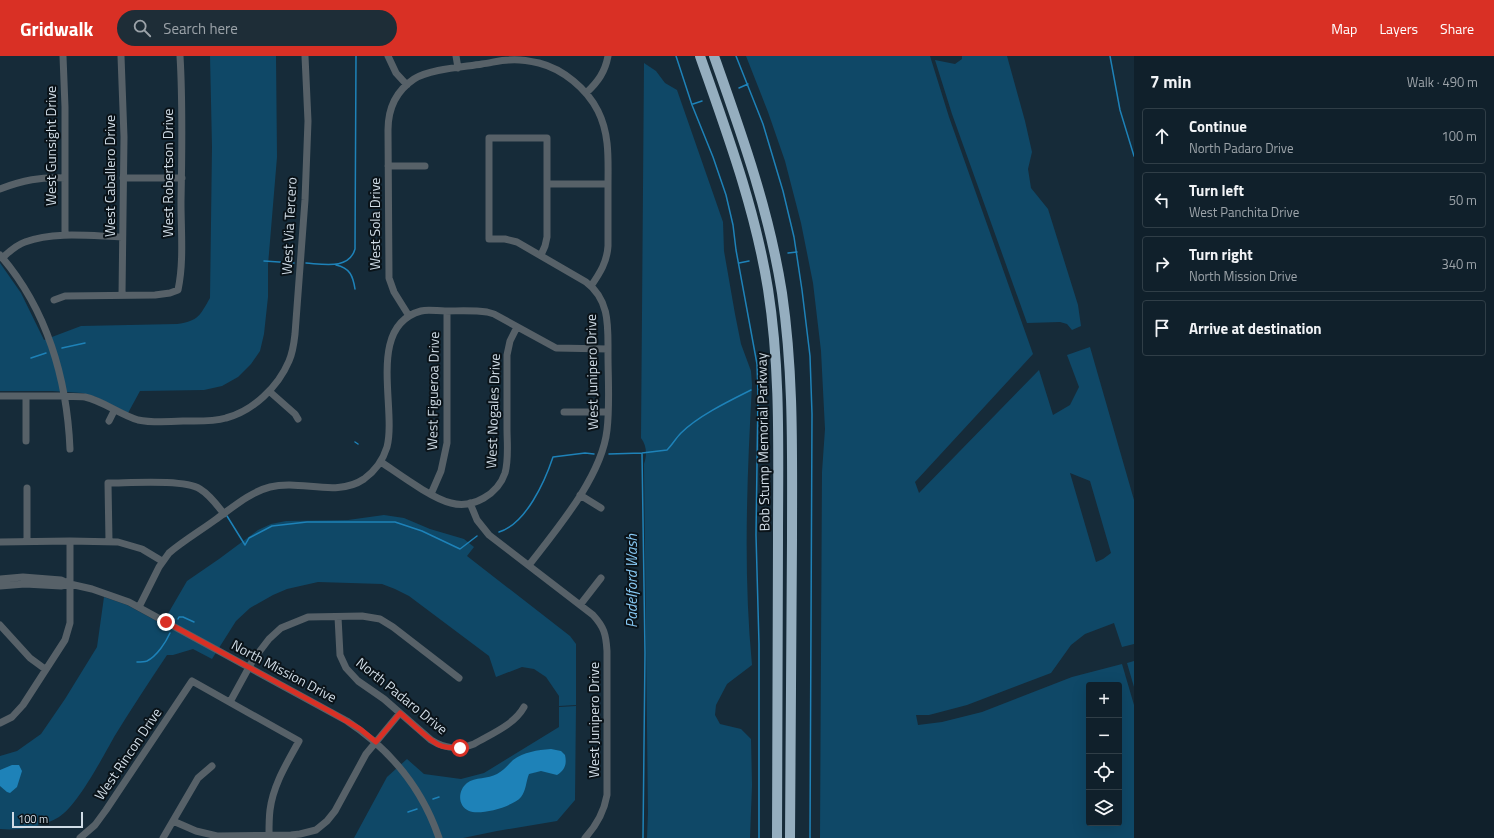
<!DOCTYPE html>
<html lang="en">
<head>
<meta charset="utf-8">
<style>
	body { margin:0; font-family:"Titillium Web",sans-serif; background:#1e2d37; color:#f1f3f6 }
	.controls { position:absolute; right:12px; bottom:12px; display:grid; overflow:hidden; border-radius:4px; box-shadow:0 4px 16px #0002 }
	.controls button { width:36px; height:36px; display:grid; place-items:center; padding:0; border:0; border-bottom:1px solid #303e47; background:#10202b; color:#f1f3f6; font:20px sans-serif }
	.scale { position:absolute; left:12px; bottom:10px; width:71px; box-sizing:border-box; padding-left:4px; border:2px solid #d0dce6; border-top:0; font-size:11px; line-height:14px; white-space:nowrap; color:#d0dce6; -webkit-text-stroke:3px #0a1319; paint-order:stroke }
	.stop { position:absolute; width:12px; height:12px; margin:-9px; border:3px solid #d93025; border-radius:50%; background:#fff }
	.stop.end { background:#d93025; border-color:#fff; box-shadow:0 1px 4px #0008 }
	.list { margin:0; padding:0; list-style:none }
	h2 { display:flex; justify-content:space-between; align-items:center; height:52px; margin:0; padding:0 16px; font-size:17px }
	h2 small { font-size:13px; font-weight:400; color:#9ca3a9 }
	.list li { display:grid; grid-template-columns:26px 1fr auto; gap:12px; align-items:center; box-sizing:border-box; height:56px; margin:0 8px 8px; padding:0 8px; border:1px solid #303e47; border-radius:4px }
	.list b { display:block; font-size:15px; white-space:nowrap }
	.list p { margin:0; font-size:13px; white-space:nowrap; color:#9ca3a9 }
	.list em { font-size:13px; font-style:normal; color:#9ca3a9 }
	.icon { flex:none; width:22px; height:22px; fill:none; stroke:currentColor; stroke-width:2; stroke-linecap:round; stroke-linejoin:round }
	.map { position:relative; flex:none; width:1134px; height:782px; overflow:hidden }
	header { display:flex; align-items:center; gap:24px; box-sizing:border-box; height:56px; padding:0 20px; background:#d93025; color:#fff }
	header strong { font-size:19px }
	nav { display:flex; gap:22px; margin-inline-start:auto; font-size:14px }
	.search { width:280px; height:36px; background:#1e2d37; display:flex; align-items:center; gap:10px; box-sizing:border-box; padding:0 14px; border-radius:22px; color:#9ca3a9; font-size:15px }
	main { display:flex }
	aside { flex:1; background:#10202b }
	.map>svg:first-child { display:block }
</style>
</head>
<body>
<header>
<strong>Gridwalk</strong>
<div class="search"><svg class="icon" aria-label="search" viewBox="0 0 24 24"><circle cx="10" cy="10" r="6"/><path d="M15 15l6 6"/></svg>Search here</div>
<nav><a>Map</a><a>Layers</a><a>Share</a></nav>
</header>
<main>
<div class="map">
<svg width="1134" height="782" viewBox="0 0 1134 782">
	<rect width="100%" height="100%" fill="#162b39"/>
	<path fill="#0f4867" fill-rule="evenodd" d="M210,0H276L277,101L268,209V241L264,278L260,295L251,308L238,321L222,330L204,334L140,335L128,357L96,341L82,337L52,335H0V207L21,237L44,284L81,270L177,268C199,265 200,259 210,242L212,91Z
		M746,0H930L949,61L1033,298L915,426L919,437L1039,314L1053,359L1070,349L1079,331L1067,299L1090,291L1134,444V588L1122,591L1114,567L1085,578L1071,589L1051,617L967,649L929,659H916L918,669L942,666L982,656L1072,621L1122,608L1134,649V782H820L822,416L825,373L821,295L813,227L801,167L785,105L768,56ZM1070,417L1090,425L1111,497L1103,503L1096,506ZM1089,629H1119V767H1089Z
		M962,0H1007L1025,65L1032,96L1028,113L1031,132L1048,153L1078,249L1081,270L1072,274L1067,268L1060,266L1027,267L952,58L935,4L955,8L962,3Z
		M644,7L656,15L665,27L677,34L723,166L724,195L735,258L741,288L751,315L752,329C747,422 743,515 752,609L727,628L716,649L715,659L720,668L741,673L751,683L752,729L750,782H647L648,757L644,408C647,399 647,390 641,382Z
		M384,459L404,462L430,473L464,483L474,491L467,500L570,580L576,588V649L559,650V640L546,621L534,613L522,611L496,621L489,600L409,540L395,533L382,528L318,526L287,533L273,539L250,552L236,565L212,603L193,593L173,599H167C149,626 131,653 114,681C103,701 77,750 59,761C42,771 19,775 0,773V700L17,695L41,678L65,643L97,591L104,541L127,549L162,568L187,525L219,503L258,474L271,468L286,465L348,464Z
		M1134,605V631L1127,607Z
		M576,650L575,744L557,765L497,775L463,782H354L387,721L407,703L424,718L461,723L484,717L559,671V651Z"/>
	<path fill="#1e82b8" d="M551,693L561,695L565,699C567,708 565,714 557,719L541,715L529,718C526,725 526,735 521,741C514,750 480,760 469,755C457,750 458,734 467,727C475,721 488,723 497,718C503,715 508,709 513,704C524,696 537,694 551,693Z
		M12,709H19L22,715L17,731L10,737L7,736L0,730V714Z"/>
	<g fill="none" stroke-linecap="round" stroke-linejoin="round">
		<path stroke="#1e82b8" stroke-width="1.5" d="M676,0L692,49L713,101L726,139L733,169L736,194L757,308L758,338L756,479L759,588V782
			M736,0L763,68L783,135L794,181L802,234L810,300L812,358L810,782
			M1110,0L1120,54L1134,100
			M739,32L748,28
			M693,48L702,45
			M788,197L797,196
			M264,205L294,207
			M306,207C323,208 349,214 355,193L356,0
			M739,207L749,205
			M336,209C350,212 353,220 355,233
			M62,292L85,287
			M31,302L46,297
			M355,386L358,388
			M642,397L645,597L643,782
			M609,398L642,397L667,394C672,389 676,382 681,377C698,360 729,345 751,334
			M227,460L245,489
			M499,476C526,468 545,425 553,401L585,397L594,398
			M245,489L249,482L272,470L307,466H395L422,475L460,493L477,480
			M178,563L179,561H183L194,566
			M137,606C140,606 144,606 147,605C157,600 166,586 170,577
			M433,743L439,741
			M408,756L417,753"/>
		<path stroke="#576168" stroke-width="7" d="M63,0L65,51V179
			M121,0L124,81L122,239
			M388,0L396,17L407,29
			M456,0L458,12
			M586,37C598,26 605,16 608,0
			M388,110H425
			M123,122H182
			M548,128H608
			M0,133C23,124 40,121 65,122
			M0,199C47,253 67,323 70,393
			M2,202C9,196 16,189 25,186C55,175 91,180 122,181
			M54,244L65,240L155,239L170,237L178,234C184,206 181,175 181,146C182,97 183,49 180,0
			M409,260L394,236L389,222L388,74C388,53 396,35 414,23C429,13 464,11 482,8C491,7 500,4 509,4C518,3 530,5 539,7C563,13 587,33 598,55C610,79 608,104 608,130C608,150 608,170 608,190C607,206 600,217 591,230
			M269,335L295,358L298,363
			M0,340C20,340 41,340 61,340C69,341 77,340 85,341C103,345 119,358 138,364C152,367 168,366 183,365C197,365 212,366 226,362C253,355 278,331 289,305C293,296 294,287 295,278L305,144L308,65L305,0
			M26,340V385
			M564,356H608
			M109,365L114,355
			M381,406C399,418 431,442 451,447C473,453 498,438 505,417C509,403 507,387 507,372C507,348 507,323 507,299L510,285L517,271
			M27,432V484
			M431,438L441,415L447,387V255
			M580,439L601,452
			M470,447L477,464L489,479L593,559C604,571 606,578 607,595V739C604,756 597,769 585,782
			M109,485L108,427C130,427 184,423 200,433C210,439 217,449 224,458
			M0,486L70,485L118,486L142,493L162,505
			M529,509C557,473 602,420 607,374C610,350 608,322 608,298C608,270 610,244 586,226L517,186L505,183H489V82H547V181L545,190L541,199
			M0,523L23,521L61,524L70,528L92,533L129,546L347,665C391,694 422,732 439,782
			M0,530L25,528L61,530L70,528
			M580,549L601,522
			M139,551L159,511L169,497C183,485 200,475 215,464C232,452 250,436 270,431C301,423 336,442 364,423C375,415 383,404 387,391C397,352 366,270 421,255C428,253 437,255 445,255C459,255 473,254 487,256L494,258L556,292L608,293
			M338,561L340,599L346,612L358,625L384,643L431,684C445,693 458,694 474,688C491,678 514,669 524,651
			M0,569L30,602L45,613
			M230,646L253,604L269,583L281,572L308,561L362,560L380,563L393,571L459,622
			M0,667L12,661L23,649L65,584L70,567V485
			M173,765L196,775L217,780L291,779L300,778L316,774L327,765L335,755L366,698L400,657
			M80,782L95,769L106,754L192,625L299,685C287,707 273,729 270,754C269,762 269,771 269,779
			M163,782L198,722L212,710"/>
		<path stroke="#95aebf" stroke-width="10" d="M700,0C727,77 755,152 768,233C781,316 778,399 778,483C778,583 777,682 777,782
			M714,0C742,79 769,154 782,237C794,319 792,401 792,483C791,583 791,682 790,782"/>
	</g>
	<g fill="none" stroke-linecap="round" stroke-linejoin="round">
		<path stroke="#d93025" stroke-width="5" d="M166,566L331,656L360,673L376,686L400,657C411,666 427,683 439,689C445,692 453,692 460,692"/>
	</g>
	<g text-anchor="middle" stroke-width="4" stroke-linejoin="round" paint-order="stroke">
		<g font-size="14" fill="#d0dce6" stroke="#0a1319">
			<text transform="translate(51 90) rotate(-90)" y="5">West Gunsight Drive</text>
			<text transform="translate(168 117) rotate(-90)" y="5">West Robertson Drive</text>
			<text transform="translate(110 120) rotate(-90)" y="5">West Caballero Drive</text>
			<text transform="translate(375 168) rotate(-90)" y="5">West Sola Drive</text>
			<text transform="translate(289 170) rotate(-87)" y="5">West Via Tercero</text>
			<text transform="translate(592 316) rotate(-91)" y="5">West Junipero Drive</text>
			<text transform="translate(433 335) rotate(-89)" y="5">West Figueroa Drive</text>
			<text transform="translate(493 355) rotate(-88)" y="5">West Nogales Drive</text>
			<text transform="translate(763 386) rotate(-91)" y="5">Bob Stump Memorial Parkway</text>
			<text transform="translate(284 615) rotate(28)" y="5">North Mission Drive</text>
			<text transform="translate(402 640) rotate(39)" y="5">North Padaro Drive</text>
			<text transform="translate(594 664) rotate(-90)" y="5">West Junipero Drive</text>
			<text transform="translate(128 698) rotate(-56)" y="5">West Rincon Drive</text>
		</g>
		<g font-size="15" font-style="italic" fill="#87c8f3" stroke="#0a1319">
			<text transform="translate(632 525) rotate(-90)" y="5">Padelford Wash</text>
		</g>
	</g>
</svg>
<div class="controls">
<button>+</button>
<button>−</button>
<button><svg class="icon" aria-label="locate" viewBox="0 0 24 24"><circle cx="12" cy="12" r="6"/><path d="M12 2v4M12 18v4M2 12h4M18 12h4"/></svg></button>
<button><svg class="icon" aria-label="layers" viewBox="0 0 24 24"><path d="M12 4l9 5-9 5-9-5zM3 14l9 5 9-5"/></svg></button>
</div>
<div class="scale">100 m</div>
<div class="stop" style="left:460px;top:692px"></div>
<div class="stop end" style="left:166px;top:566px"></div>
</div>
<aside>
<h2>7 min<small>Walk · 490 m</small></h2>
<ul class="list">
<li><svg class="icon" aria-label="ahead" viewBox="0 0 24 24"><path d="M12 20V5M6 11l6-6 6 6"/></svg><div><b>Continue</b><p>North Padaro Drive</p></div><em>100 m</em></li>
<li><svg class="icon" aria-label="left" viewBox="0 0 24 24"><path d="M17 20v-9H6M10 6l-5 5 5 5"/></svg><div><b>Turn left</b><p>West Panchita Drive</p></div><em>50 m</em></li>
<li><svg class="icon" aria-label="right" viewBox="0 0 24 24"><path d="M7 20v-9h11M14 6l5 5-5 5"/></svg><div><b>Turn right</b><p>North Mission Drive</p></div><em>340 m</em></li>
<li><svg class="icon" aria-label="arrive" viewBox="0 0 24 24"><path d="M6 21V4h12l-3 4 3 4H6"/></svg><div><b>Arrive at destination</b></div></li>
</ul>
</aside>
</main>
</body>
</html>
